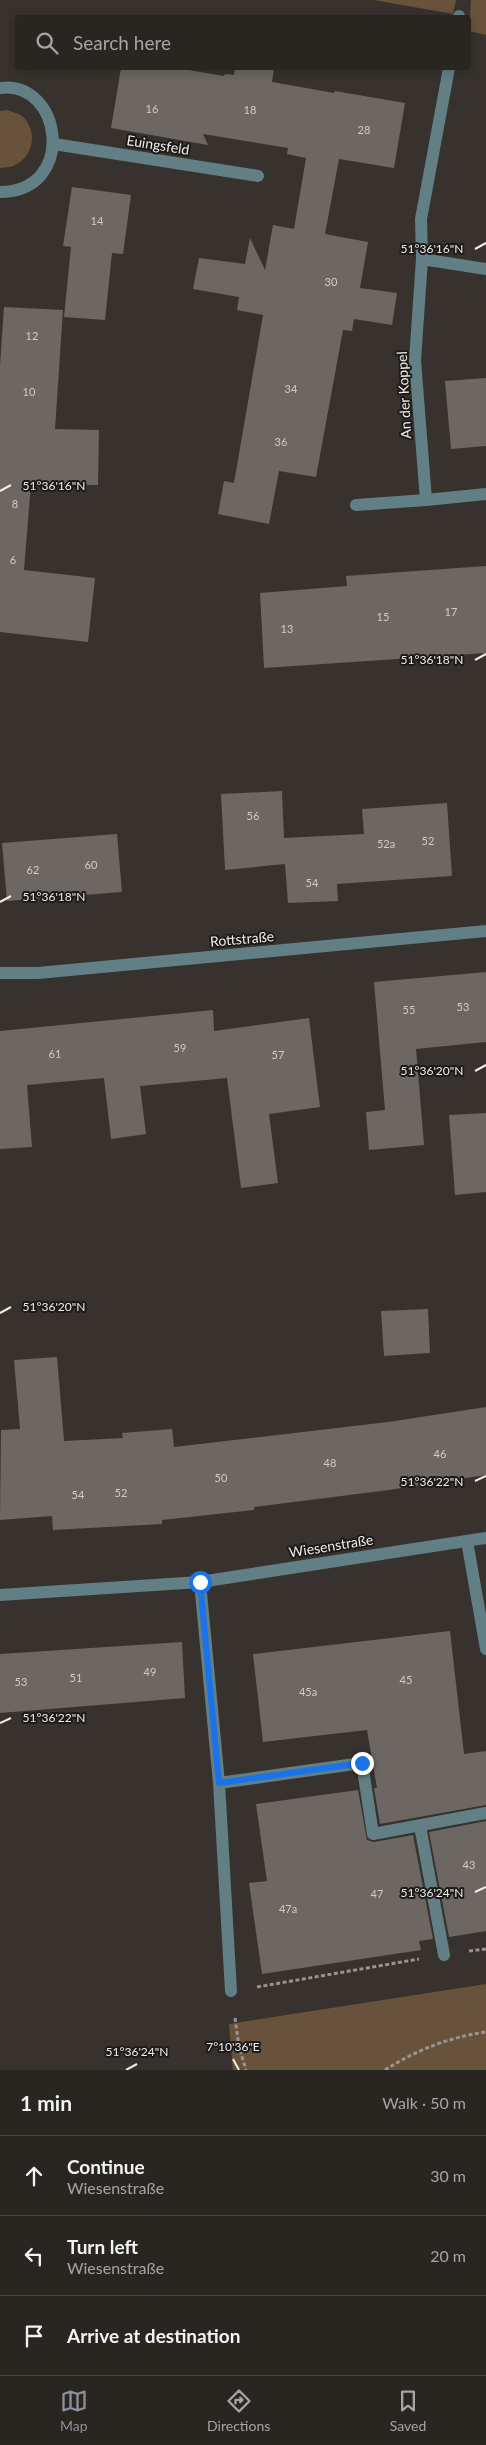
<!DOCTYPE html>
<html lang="en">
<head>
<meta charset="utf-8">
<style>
	body { margin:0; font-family:Lato,sans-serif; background:#312e2a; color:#f1f3f6 }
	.stop { position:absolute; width:15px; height:15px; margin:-11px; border:4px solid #1a73e8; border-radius:50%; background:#fff }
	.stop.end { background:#1a73e8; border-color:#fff; box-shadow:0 1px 5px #0008 }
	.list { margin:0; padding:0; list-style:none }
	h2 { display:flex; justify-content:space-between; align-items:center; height:65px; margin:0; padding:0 20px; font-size:21px }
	h2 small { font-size:16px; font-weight:400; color:#a5a5a5 }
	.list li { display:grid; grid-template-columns:32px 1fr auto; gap:15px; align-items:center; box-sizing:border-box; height:80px; padding:0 20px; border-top:1px solid #454340 }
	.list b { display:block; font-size:19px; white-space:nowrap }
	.list p { margin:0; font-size:16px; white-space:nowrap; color:#a5a5a5 }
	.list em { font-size:16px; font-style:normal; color:#a5a5a5 }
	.icon { flex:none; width:28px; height:28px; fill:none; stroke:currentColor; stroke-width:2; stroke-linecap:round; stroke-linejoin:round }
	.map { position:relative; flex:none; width:486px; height:2070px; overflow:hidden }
	.search { position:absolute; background:#292622; box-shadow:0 2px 12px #0003; left:15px; right:15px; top:15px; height:55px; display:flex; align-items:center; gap:12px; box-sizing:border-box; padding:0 18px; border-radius:5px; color:#a5a5a5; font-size:19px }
	.sheet { height:305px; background:#292622 }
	nav { display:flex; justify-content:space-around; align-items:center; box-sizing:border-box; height:70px; border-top:1px solid #454340; background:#292622; font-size:14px; color:#a5a5a5 }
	nav a { display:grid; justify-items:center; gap:2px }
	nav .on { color:#8c9099 }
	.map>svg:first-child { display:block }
</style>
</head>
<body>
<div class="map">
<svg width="486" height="2070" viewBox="0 0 486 2070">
	<rect width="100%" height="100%" fill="#37322e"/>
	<path fill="#69523c" d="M374,0H456L453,14Z
		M471,0H486V35L469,31Z
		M7,110C12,112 18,113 22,116C38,130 34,156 15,165C11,168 5,167 0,168V111Z
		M486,1984V2070H233L229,2024Z"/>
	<path fill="#6d6763" d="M121,68H177L224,76L225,74L234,75L235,68H274L272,82L334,93L335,91L405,103L394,168L339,159L325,234L368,242L360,288L397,293L392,325L354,319L352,331L343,330L316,477L279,471L269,524L218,514L224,481L234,483L263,315L237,310L239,297L193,289L199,258L245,264L250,238L265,270L273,225L294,229L306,158L287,154L288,148L203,134L208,145L111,128Z
		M72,187L131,195L123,254L112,253L105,320L64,317L71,247L63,246Z
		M4,307L63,310L55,429L99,430L98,485L31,484L24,570L95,578L88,642L0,632V365Z
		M486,378V446L451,449L445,381Z
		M486,566V653L264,668L260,593L347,586L346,576Z
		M282,791L284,838L364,834L362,809L447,803L452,876L337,884L338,901L288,903L285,864L225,870L221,794Z
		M117,834L122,892L7,901L2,843Z
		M486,972V1042L416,1049L424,1145L369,1150L366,1112L385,1110L374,982Z
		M213,1010L214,1031L309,1018L320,1107L269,1114L278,1183L241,1188L227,1078L140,1086L146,1134L111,1139L104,1078L27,1085L32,1147L0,1149V1031Z
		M486,1113V1192L455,1195L449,1115Z
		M428,1309L430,1353L384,1356L381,1311Z
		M57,1357L64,1441L123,1438L122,1433L172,1429L174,1447L388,1422L486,1407V1475L389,1490L254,1507V1510L162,1520V1524L53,1530L52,1516L0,1520L1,1430L20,1429L14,1360Z
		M450,1631L464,1754L486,1751V1805L380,1824L374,1788H377L367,1730L263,1742L253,1654Z
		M182,1642L185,1698L0,1713V1654Z
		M358,1790L367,1840L374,1842L413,1835L433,1939L419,1941L421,1950L262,1974L249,1883L267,1881L256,1804Z
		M486,1821V1931L449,1937L429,1832Z"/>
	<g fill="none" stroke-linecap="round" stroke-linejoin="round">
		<path stroke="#989491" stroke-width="3" stroke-dasharray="4 2.5" stroke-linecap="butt" d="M469,1951L486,1949
			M257,1987L419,1959
			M235,2018L239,2047L246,2070
			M385,2070C416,2050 450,2037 486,2032"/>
		<path stroke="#637f86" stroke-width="12" d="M459,18V16
			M0,88C63,80 77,192 0,192
			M54,144L258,176
			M422,259L421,219L449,68
			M486,269L422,259L415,360L426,500L486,494
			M356,505L426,500
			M0,973H38L486,931
			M467,1541L486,1649
			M200,1582L219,1783L231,1991
			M0,1595L200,1582L486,1538
			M219,1783L362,1763L373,1834L486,1813
			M420,1826L444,1955"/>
	</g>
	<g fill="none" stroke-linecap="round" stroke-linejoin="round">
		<path stroke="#1a73e8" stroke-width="6" d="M200,1582L219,1783L362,1763"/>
	</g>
	<path fill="none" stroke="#f0ecea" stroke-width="2" d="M475,249L486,243M0,491L11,485M475,660L486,654M0,902L11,896M475,1071L486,1065M0,1313L11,1307M475,1481L486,1476M0,1723L11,1718M475,1892L486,1887M233,2059L239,2070M126,2070L137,2064"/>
	<g text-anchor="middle" stroke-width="4" stroke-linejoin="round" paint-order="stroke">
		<g font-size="11" fill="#cfcbc8">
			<text x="152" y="113">16</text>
			<text x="250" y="114">18</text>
			<text x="364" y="134">28</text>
			<text x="97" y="225">14</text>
			<text x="331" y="286">30</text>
			<text x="32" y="340">12</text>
			<text x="291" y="393">34</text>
			<text x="29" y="396">10</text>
			<text x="281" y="446">36</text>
			<text x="15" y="508">8</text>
			<text x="13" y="564">6</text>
			<text x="451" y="616">17</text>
			<text x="383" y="621">15</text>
			<text x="287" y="633">13</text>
			<text x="253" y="820">56</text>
			<text x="428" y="845">52</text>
			<text x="386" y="848">52a</text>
			<text x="91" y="869">60</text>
			<text x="33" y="874">62</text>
			<text x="312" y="887">54</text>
			<text x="463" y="1011">53</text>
			<text x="409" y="1014">55</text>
			<text x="180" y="1052">59</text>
			<text x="55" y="1058">61</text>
			<text x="278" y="1059">57</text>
			<text x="440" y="1458">46</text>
			<text x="330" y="1467">48</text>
			<text x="221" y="1482">50</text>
			<text x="121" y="1497">52</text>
			<text x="78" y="1499">54</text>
			<text x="150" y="1676">49</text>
			<text x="76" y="1682">51</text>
			<text x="406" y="1684">45</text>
			<text x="21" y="1686">53</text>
			<text x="308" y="1696">45a</text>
			<text x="469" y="1869">43</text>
			<text x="377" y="1898">47</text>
			<text x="288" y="1913">47a</text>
		</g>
		<g font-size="14" fill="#f0ecea" stroke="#1d1b19">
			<text transform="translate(158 145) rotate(9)" y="5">Euingsfeld</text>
			<text transform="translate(404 395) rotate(-93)" y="5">An der Koppel</text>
			<text transform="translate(242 939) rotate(-5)" y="5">Rottstraße</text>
			<text transform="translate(331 1546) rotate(-9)" y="5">Wiesenstraße</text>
		</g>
	</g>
	<g font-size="12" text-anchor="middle" fill="#f0ecea" stroke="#1d1b19" stroke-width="4" stroke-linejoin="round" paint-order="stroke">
		<text x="432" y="253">51°36'16"N</text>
		<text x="54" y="490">51°36'16"N</text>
		<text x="432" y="664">51°36'18"N</text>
		<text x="54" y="901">51°36'18"N</text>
		<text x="432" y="1075">51°36'20"N</text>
		<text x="54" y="1311">51°36'20"N</text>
		<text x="432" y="1486">51°36'22"N</text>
		<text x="54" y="1722">51°36'22"N</text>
		<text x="432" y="1897">51°36'24"N</text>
		<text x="233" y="2051">7°10'36"E</text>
		<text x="137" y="2056">51°36'24"N</text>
	</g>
</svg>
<div class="stop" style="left:200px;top:1582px"></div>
<div class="stop end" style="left:362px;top:1763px"></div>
<div class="search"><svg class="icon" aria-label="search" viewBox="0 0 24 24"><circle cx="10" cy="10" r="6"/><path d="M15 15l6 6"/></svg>Search here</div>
</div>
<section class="sheet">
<h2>1 min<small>Walk · 50 m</small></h2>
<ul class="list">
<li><svg class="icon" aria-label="ahead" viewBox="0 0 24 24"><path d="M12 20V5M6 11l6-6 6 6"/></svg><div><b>Continue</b><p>Wiesenstraße</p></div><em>30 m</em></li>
<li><svg class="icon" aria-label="left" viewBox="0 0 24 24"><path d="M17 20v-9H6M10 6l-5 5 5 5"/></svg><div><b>Turn left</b><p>Wiesenstraße</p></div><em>20 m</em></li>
<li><svg class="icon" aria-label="arrive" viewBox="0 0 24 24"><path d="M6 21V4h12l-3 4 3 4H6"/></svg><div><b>Arrive at destination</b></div></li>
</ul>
</section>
<nav>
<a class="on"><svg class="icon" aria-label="map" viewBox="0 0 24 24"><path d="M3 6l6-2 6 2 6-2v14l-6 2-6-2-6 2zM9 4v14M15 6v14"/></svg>Map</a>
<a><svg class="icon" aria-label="directions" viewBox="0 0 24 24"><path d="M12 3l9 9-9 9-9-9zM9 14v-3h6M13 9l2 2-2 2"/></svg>Directions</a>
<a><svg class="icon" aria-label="saved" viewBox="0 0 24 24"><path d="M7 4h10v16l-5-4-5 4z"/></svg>Saved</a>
</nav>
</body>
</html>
